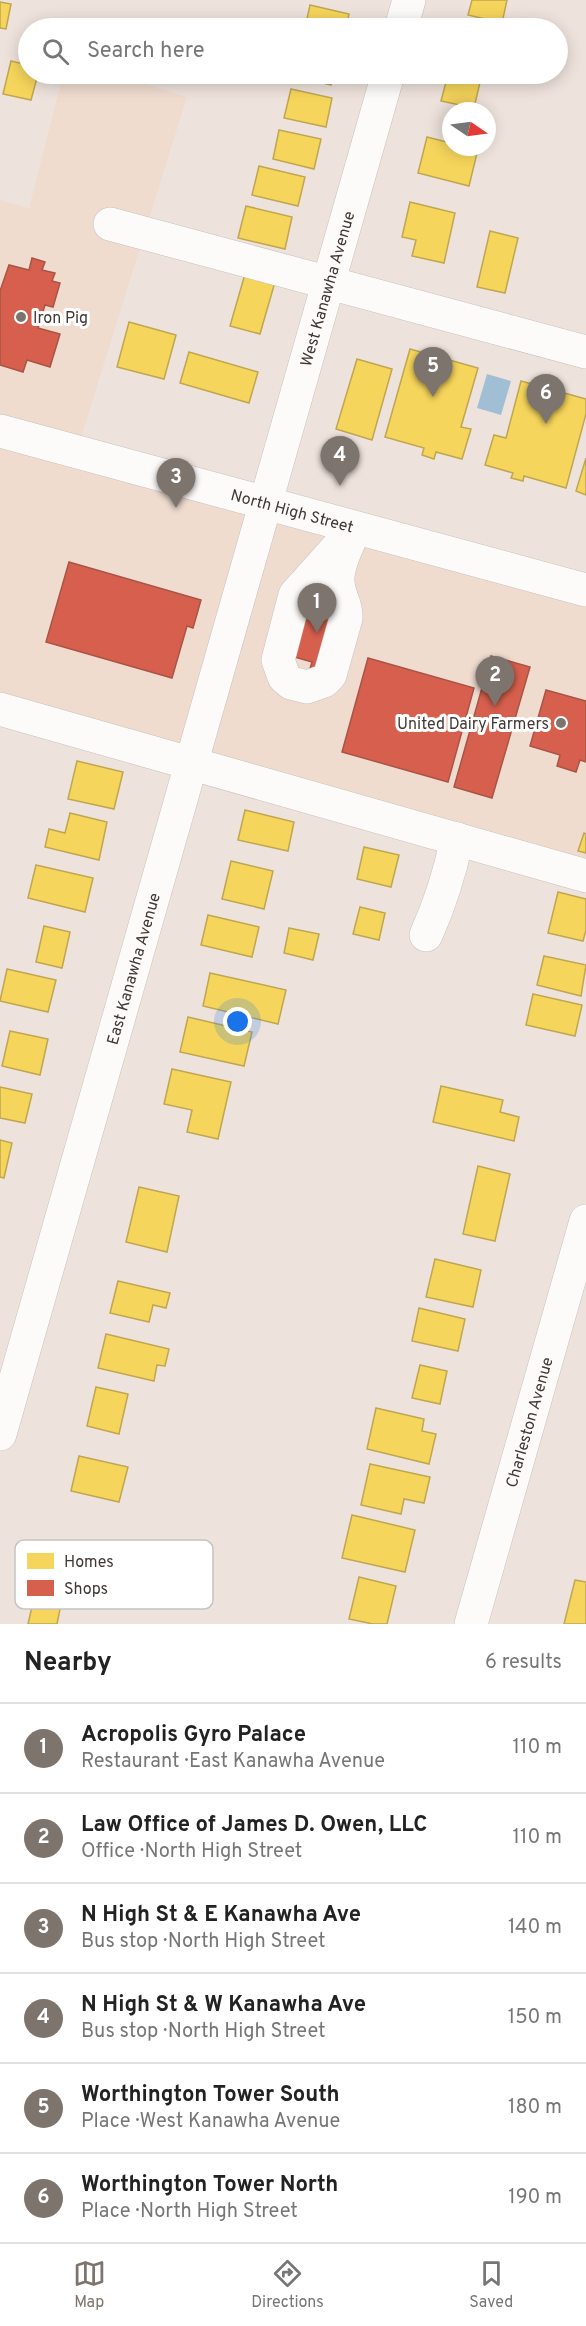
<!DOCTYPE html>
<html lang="en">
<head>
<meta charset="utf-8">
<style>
	body { margin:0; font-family:Overpass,sans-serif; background:#f6f6f6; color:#222 }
	.compass { position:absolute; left:442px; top:102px; width:54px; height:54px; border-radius:50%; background:#fff; box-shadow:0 3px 15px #0003; rotate:103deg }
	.you { position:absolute; left:238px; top:1022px; width:21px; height:21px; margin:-15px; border:4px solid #fff; border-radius:50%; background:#1a73e8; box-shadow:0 0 0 9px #1a73e833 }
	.badge { display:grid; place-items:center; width:39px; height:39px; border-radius:50%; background:#7d746e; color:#fff; font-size:20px; font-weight:700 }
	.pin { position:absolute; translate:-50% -50px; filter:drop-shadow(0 2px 3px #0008) }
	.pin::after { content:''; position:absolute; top:32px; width:21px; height:18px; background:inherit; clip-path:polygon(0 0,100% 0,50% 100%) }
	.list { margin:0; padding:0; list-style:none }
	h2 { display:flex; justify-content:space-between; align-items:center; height:78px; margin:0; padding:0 24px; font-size:26px }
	h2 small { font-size:20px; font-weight:400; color:#767676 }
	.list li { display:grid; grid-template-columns:39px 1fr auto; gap:18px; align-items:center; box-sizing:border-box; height:90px; padding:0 24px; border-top:2px solid #e0e0e0 }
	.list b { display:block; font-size:22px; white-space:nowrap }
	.list p { margin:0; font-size:20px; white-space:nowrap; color:#767676 }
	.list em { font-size:20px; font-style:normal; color:#767676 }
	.icon { flex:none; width:33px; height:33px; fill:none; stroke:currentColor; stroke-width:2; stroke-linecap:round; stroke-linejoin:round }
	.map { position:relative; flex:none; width:586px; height:1624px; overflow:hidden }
	.search { position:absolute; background:#fff; box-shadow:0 3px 15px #0003; left:18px; right:18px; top:18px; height:66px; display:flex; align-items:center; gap:15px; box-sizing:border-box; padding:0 21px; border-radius:33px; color:#767676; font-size:22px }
	.sheet { height:618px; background:#fff }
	nav { display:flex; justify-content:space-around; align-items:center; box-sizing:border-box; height:84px; border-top:2px solid #e0e0e0; background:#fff; font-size:16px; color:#767676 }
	nav a { display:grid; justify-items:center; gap:3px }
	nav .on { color:#7d746e }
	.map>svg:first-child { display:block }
</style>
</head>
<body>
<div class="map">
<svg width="586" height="1624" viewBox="0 0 586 1624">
	<rect width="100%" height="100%" fill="#eee3dc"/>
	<path fill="#f0dccf" d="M63,74H113L187,97L77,451L586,592V876L0,709V200L29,208Z"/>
	<path fill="#a0bfd4" d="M487,374L511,381L501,415L477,408Z"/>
	<path fill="#f6d55c" stroke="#bfa650" stroke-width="1.5" d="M472,0H507L502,23L468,15Z
		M0,2L11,4L6,29L0,28Z
		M310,5L349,14L346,28H305Z
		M11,61L28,65V74H38L31,100L3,94Z
		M293,74H333L331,85L292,75Z
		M448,74H462L481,78L474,108L441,101Z
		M291,89L332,98L326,127L284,118Z
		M279,130L321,139L314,169L273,159Z
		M427,137L451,143V147L478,149L469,186L418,173Z
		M259,166L305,177L298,206L252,195Z
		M410,202L455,213L444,263L412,256L416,240L402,237Z
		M246,206L292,217L285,249L238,238Z
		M490,231L518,238L505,293L477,287Z
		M245,274L275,282L260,334L230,326Z
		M129,322L176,335L164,379L117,367Z
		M410,349L478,368L461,427L471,429L462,459L436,452L434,459L422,455L424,448L385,437Z
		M189,352L258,372L249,403L180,383Z
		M357,359L392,369L372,440L336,429Z
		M521,381L586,399V414L566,488L524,476L523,481L511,478L513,473L485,465L494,435L506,438Z
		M586,458V495L576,491Z
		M77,761L123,772L114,809L68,799Z
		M245,810L294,822L288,851L238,840Z
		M70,813L107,822L99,860L45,847L49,829L65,833Z
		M584,833L586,834V853L578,851Z
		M364,847L399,855L391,887L357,879Z
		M231,861L273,871L264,909L222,899Z
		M36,865L93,878L85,912L28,898Z
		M558,892L586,899V930L583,941L548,933Z
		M360,907L385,913L379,940L353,934Z
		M208,915L259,927L252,957L201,945Z
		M44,926L70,932L62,968L36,962Z
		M289,928L319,934L313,960L284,953Z
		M544,956L586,965L581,996L537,985Z
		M7,969L56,980L48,1012L0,1001Z
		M210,973L286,990L278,1024L203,1006Z
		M533,994L582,1005L575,1036L526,1025Z
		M188,1017L252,1032L244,1066L180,1052Z
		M10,1031L48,1039L40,1075L2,1066Z
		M172,1069L231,1082L218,1139L187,1132L192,1110L164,1104Z
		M441,1086L503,1100L500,1112L519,1117L514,1141L433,1122Z
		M0,1087L32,1094L25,1123L0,1118Z
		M0,1140L12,1143L4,1178L0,1177Z
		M478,1166L510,1174L495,1241L463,1234Z
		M139,1187L179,1196L167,1252L126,1242Z
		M435,1259L481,1270L473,1307L426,1297Z
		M118,1281L170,1293L166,1308L153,1305L149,1322L110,1313Z
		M419,1308L465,1319L458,1351L412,1341Z
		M106,1334L169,1349L165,1366L157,1365L154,1381L98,1368Z
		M420,1365L447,1371L440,1404L412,1398Z
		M96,1387L128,1394L119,1434L87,1426Z
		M376,1408L424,1419L422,1431L436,1434L429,1464L367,1449Z
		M79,1456L128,1467L119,1502L71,1491Z
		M370,1464L430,1477L424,1503L404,1499L401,1514L361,1505Z
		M352,1515L415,1530L405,1572L342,1558Z
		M359,1577L396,1586L387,1624H373L349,1619Z
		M575,1580L586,1582V1624H564Z
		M34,1598L61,1604L57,1624H28Z"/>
	<path fill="#d6604d" stroke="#a95445" stroke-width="1.5" d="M32,258L45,262L42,270L55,273L52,281L60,283L53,307L45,305L38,328L60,334L50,367L27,360L23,372L0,365V291L9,265L29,270Z
		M69,562L201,600L193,628L187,626L172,678L46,642Z
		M308,596L338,605L318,674L309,672L312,662L291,656Z
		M491,656L530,667L492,798L454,787Z
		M368,658L474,688L448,782L342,752Z
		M546,690L586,701V762L580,760L576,772L557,766L560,755L530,746Z"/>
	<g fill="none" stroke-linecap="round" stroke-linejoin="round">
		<defs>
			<g id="minor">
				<path d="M401,28L409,0"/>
				<path d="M110,224L586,352"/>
				<path d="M355,528C349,543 337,564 338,581C338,595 347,604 346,618L330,675L324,681L307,687L291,683L284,677L278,660L295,595Z"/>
				<path d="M0,709L586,876"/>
				<path d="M426,935C440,904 450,872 457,839"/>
				<path id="s1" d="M0,1434L388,74"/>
				<path id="s2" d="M471,1624L586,1221"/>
			</g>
			<g id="major">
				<path id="s3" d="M0,431L586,590"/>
			</g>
		</defs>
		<use href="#minor" stroke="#c8c0ba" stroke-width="34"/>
		<use href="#major" stroke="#c8c0ba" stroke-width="34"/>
		<use href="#minor" stroke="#fcfbfa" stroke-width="33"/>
		<use href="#major" stroke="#fcfbfa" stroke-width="33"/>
	</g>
	<g fill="#7d746e" stroke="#fff" stroke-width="2">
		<circle cx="21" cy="317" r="6"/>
		<circle cx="561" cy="723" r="6"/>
	</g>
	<g text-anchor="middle" stroke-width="6" stroke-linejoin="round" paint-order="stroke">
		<g font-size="16" fill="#403833" stroke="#fff">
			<text dy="6" stroke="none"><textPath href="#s1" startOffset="1191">West Kanawha Avenue</textPath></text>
			<text dy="6" stroke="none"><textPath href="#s3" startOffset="303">North High Street</textPath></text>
			<text dy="6" stroke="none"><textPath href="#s1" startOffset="484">East Kanawha Avenue</textPath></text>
			<text dy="6" stroke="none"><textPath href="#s2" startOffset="210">Charleston Avenue</textPath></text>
		</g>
		<g font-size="16" fill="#403833" stroke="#fff" text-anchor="start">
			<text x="33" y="323">Iron Pig</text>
			<text x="549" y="729" text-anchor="end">United Dairy Farmers</text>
		</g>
	</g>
	<rect x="15" y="1540" width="198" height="69" rx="9" fill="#fff" stroke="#c6c3c2" stroke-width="1.5"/>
	<rect x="27" y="1553" width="27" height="16" fill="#f6d55c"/>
	<rect x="27" y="1580" width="27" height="16" fill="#d6604d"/>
	<g font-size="16" fill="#403833">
		<text x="64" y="1567">Homes</text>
		<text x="64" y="1594">Shops</text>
	</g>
</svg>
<svg class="compass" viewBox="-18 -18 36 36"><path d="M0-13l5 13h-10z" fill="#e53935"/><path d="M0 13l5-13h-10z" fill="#767676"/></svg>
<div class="you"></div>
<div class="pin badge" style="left:317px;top:633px">1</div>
<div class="pin badge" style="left:495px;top:706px">2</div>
<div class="pin badge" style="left:176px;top:508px">3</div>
<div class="pin badge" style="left:340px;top:486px">4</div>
<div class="pin badge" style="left:433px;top:397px">5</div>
<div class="pin badge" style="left:546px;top:424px">6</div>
<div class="search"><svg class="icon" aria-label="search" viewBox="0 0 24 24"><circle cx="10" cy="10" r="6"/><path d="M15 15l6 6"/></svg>Search here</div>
</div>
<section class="sheet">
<h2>Nearby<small>6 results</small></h2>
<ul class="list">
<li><span class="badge">1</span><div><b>Acropolis Gyro Palace</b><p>Restaurant · East Kanawha Avenue</p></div><em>110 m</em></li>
<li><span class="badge">2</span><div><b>Law Office of James D. Owen, LLC</b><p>Office · North High Street</p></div><em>110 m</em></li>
<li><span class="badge">3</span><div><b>N High St &amp; E Kanawha Ave</b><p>Bus stop · North High Street</p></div><em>140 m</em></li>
<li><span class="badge">4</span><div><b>N High St &amp; W Kanawha Ave</b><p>Bus stop · North High Street</p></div><em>150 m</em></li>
<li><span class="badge">5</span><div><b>Worthington Tower South</b><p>Place · West Kanawha Avenue</p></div><em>180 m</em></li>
<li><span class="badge">6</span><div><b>Worthington Tower North</b><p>Place · North High Street</p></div><em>190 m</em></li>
</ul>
</section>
<nav>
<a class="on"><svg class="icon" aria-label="map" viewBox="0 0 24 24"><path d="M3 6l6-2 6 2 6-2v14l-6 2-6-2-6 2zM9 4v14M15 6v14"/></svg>Map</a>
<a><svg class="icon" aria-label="directions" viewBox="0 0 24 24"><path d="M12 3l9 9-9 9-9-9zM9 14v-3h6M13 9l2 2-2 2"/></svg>Directions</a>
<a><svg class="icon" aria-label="saved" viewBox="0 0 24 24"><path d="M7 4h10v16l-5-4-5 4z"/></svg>Saved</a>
</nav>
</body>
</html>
